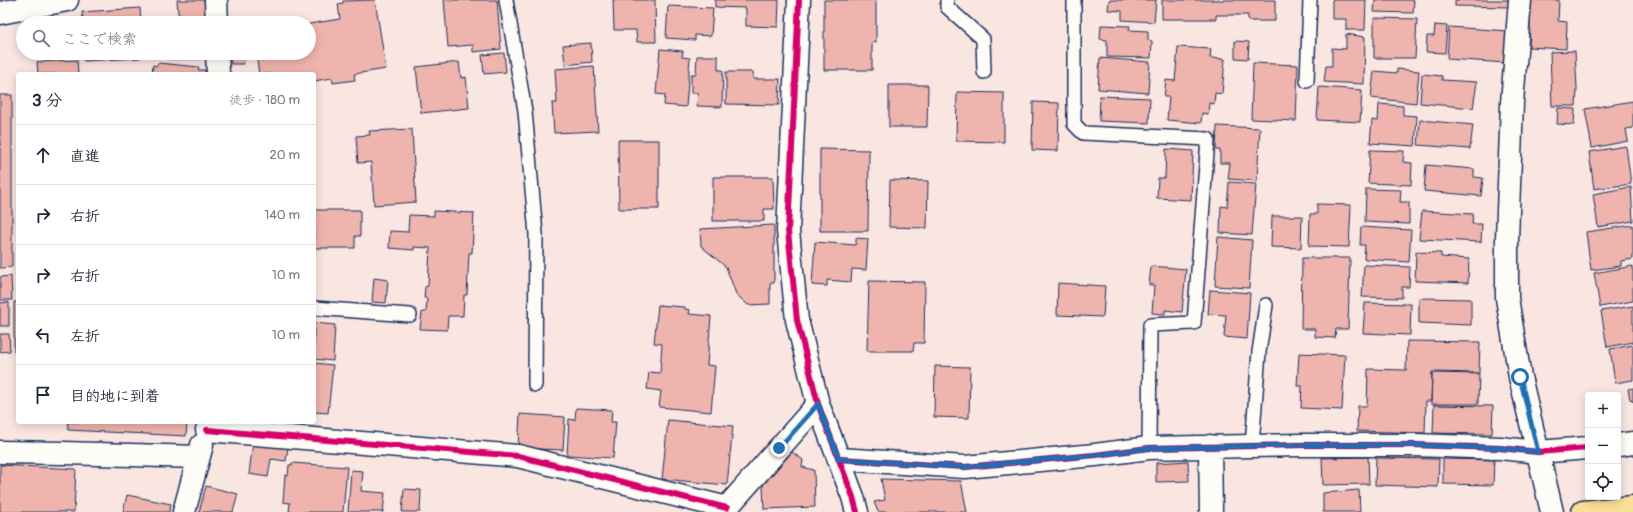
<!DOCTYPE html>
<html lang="ja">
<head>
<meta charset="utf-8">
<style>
	body { margin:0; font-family:Pangolin,"Klee One",sans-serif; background:#f6f6f7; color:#1f2937 }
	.controls { position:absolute; right:12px; bottom:12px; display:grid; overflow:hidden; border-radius:4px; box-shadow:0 2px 10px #0003 }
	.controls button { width:36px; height:36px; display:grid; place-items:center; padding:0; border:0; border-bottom:1px solid #e0e1e3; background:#fff; color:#1f2937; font:20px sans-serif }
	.stop { position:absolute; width:12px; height:12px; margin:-9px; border:3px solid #1f6fb2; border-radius:50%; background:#fff }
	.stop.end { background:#1f6fb2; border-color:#fff; box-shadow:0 1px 4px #0008 }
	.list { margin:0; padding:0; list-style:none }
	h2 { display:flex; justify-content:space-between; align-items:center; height:52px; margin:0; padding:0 16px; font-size:17px }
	h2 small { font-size:13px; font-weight:400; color:#747a83 }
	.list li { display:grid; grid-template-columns:26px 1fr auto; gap:12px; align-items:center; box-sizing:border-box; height:60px; padding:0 16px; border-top:1px solid #e0e1e3 }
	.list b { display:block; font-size:15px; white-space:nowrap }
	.list em { font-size:13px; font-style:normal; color:#747a83 }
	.icon { flex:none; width:22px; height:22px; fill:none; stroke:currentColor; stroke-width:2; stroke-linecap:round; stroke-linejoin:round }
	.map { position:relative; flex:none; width:1633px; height:512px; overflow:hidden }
	.search { position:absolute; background:#fff; box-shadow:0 2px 10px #0003; left:16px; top:16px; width:300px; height:44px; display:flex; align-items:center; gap:10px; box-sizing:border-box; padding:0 14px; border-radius:22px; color:#747a83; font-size:15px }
	.panel { position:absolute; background:#fff; box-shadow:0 2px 10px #0003; left:16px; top:72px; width:300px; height:352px; border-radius:4px }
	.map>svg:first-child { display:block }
</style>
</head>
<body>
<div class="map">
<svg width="1633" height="512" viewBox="0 0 1633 512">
	<rect width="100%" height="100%" fill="#f9e6e1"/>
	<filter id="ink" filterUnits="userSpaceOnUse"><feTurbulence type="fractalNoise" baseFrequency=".025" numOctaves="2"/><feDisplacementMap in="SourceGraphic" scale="8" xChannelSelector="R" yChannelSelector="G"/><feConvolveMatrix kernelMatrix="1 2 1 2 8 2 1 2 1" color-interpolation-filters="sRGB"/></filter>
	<g filter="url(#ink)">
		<path fill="#efb4ad" stroke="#1b2f5e" d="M177,0H204L207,23H179Z
			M375,0L386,69L354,74L355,80L333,83L332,78L314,81V74H259L256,53H309V24L340,19L338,4L343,3V1Z
			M444,0H497L501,49L473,52V45L448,47Z
			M613,0H655L656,42H637L636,30H614Z
			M715,0H779L778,27L746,26V8L715,7Z
			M824,0H876V42H872V70H824Z
			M1109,0H1156L1154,22L1122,20V11L1108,10Z
			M1162,0H1275V21H1248V15H1216V19H1162Z
			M1332,0H1366L1365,30H1346V19H1332Z
			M1375,0H1414L1413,13L1374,12Z
			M1455,0H1511V7L1455,6Z
			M1531,0H1559L1558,21L1567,22L1566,49L1529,47Z
			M668,6L713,8L711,36L695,35V40L666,38Z
			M140,8L141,23H81V21H83L82,12Z
			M1374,18L1417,19L1415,58H1374Z
			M1101,25L1130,26L1129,30L1148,31V40L1152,41L1151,58L1107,57V40L1100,39Z
			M1435,25L1447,26L1445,53L1426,52L1427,36H1434Z
			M1449,27L1509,31L1506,63L1447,59Z
			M1346,34L1365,37L1364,84L1324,82L1326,66H1332V48L1346,49Z
			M1235,41L1249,42L1248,59L1235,58Z
			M591,43L592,62L565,65L563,45Z
			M1178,47L1211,49L1210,58L1225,59L1222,94L1215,93L1214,104L1209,103L1208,114L1202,113L1201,123L1167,120L1169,97H1164L1166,80L1175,81Z
			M660,49L683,51L682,57L690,58L686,107L664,105L665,95L656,94Z
			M1575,51L1577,88L1576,106H1552L1550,52Z
			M83,53H140V58L84,61Z
			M160,53H201V59H167V55H160Z
			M230,53H243L244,64H231Z
			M504,53L506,72L484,74L482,55Z
			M697,56H718V70H723L722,107L697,106L698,93H691V74H696Z
			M1100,58L1150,62L1148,93L1098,89Z
			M77,60L78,74H38L37,62Z
			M459,62L461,78L466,77L469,108L421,113L416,67Z
			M158,63L199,67L198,70H205V74H152L153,65L157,66Z
			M1253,63L1298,65L1296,121L1251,119Z
			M594,66L598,131L554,133L552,103H557L555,69Z
			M1397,69L1419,71L1416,103L1371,98L1374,71L1397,73Z
			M726,72H753V79H780L779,105L726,104Z
			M1422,74L1442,76V80L1477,82L1473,108L1420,103Z
			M889,85H928L927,127H889Z
			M1319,87L1362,90L1360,122L1317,120Z
			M957,92L1004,93V142L956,141Z
			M0,95H12V267L0,268Z
			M1100,96L1150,98L1149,123L1099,121Z
			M1633,101V128L1626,129L1628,141L1592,148L1585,109Z
			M1033,102L1059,103L1058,151L1032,150Z
			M1379,104L1403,106V115L1417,116L1415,146L1370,143L1372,120L1378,121Z
			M1558,108L1575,109L1574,125L1557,124Z
			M1420,120L1473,125L1470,149L1418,145Z
			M1217,126L1260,128L1257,181L1228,179L1230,163H1220V150H1216Z
			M412,129L416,202L374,205L371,162L358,163L356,136L370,135L369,131Z
			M618,140H659V209H619Z
			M1626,146L1631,184L1594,189L1589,152Z
			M820,149L869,150L868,231H820Z
			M1166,149L1193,151L1191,200L1157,198L1158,178H1165Z
			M1370,150L1404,151L1403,162L1412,163L1411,185L1368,183Z
			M1426,165L1474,169V177L1483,178L1481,196L1424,191Z
			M713,177H773L774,209H764V221H713Z
			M890,180L928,181L927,228L889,227Z
			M1229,182L1256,184L1252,235L1220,233L1221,206L1227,207Z
			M1631,187L1633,221L1598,227L1593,194Z
			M1366,189L1401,190L1400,202H1409V224L1365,222Z
			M1317,204L1351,205L1349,247L1309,246L1310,214H1317Z
			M314,210H360V236H355V248H314Z
			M434,211L474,213L472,253H469L467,295H464L463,316H448L447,330L420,329L422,312H426L427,298H424L425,287L428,286L430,248L414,247V250L389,248L390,231L408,232L409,215L434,216Z
			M1422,211L1473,214L1472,224H1482L1481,242L1419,239Z
			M1272,216H1302L1301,248L1271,247Z
			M774,225V283H770V304L748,305L736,294L726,267L701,246L700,229Z
			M1633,225V259L1621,261V266L1591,270L1586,232Z
			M1361,227L1411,230L1409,262L1364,259L1365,245H1360Z
			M1218,237L1252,240L1249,288L1215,286Z
			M856,238L868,239L866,270L852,269L851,282L827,280V286L812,285L815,242L856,245Z
			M1416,252L1441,253V257L1469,259L1468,283L1415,281Z
			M1302,258H1350L1348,329H1336L1335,338L1315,337V329H1301Z
			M1364,265L1410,267L1409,287H1402V298L1362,297Z
			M1151,266L1186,269L1182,312L1165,310V314L1152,313L1154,285H1149Z
			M1633,266V301L1600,307L1594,273Z
			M11,276L12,300H0V277Z
			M374,278L388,280L386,303L372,302Z
			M869,281L925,282L924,343H914L913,351H867Z
			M1058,283L1105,286L1103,317L1057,315Z
			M1210,290L1250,293L1247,339L1224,337L1226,315L1208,314Z
			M1419,298L1471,299V325L1419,323Z
			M9,302V326H0V303Z
			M14,302H18V352H14Z
			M1365,303L1411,304L1410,335L1363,333Z
			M658,305L685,307V309L690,310L689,314L711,316L707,365L715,366L711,412L659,407L661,391L647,389L649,372L660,373L662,344L654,343Z
			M1633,306V342L1607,347L1601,311Z
			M314,323L335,325L333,361L314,359Z
			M0,334H9L10,351L0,352Z
			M1407,341L1480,342L1479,373L1432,372L1431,401H1426L1425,433L1357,431L1358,406H1367L1368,369L1406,370Z
			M1633,345V380L1615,383L1610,349Z
			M1299,353L1345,355L1342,410L1301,408L1302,386H1297Z
			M314,363L333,365L328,413L314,412Z
			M935,366L970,367L969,418L934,417Z
			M1432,373L1479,374L1478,404H1431Z
			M1633,388V402L1630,399L1628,389Z
			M1434,405L1493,406L1492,434L1433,433Z
			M576,408L612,410L611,422H616L613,458L567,455L569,419L575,420Z
			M520,414L565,417L563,450L518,448Z
			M668,420L733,426L727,485L662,479Z
			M68,422H187L186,436L68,430Z
			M253,442L288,447L286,461L271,459L268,477L249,474Z
			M792,452L803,460L802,467L814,470L815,507L764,509L763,485Z
			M1368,457L1369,484L1323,485L1322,458Z
			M1376,458L1439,459L1438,487L1375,485Z
			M1443,459L1494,460L1493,485L1443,484Z
			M1188,461L1189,481L1156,482V463Z
			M292,463L347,467L343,512H289L290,503L283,502L285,475L288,476L289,465H292Z
			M0,465L76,469L74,512H0Z
			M351,470L363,471L361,491L385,493L383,512H348Z
			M881,479L961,481L967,512H878L874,502L885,500Z
			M206,486L238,494L233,512H199Z
			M404,489L421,490L420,512H402Z
			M1359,490L1360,512H1323V493Z
			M127,495L171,504L169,512H123Z"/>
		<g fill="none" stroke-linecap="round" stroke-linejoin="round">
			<defs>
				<path id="service" d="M506,0L525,111L536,234L535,385
					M947,0V7L983,39L984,72
					M1074,0V124L1083,133L1208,139L1194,323L1150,325L1149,448
					M1307,81L1310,0
					M314,308L410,315
					M1252,446L1259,352L1266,305"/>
				<path id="minor" d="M216,0L217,23
					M799,0L788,231L797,320L818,404L853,497L857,512
					M1520,0L1512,103L1507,239V298L1520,377L1552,512
					M0,13L67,0
					M217,53L218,74
					M207,430L518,456L727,508
					M1618,445L1633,443
					M1210,446L1211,512
					M0,452L64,453L198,457
					M839,459L965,467L1095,455L1149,448L1300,445H1415L1500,448L1538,452L1588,448
					M184,512L202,445
					M723,512L818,404"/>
				<path id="trunk" d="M1583,512L1633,507"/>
			</defs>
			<use href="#service" stroke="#1b2f5e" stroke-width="16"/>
			<use href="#minor" stroke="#1b2f5e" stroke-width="25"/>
			<use href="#trunk" stroke="#1b2f5e" stroke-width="25"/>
			<use href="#service" stroke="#fdfcf7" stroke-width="13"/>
			<use href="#minor" stroke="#fdfcf7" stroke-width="22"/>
			<use href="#trunk" stroke="#fadf96" stroke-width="22"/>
			<defs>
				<path id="cycleway" d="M799,0L788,231L797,320L818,404L853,497L857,512
					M207,430L518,456L727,508
					M839,459L965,467L1095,455L1149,448L1300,445H1415L1500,448L1538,452L1588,448"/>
			</defs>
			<use href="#cycleway" stroke="#fdfcf7" stroke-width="8"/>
			<use href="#cycleway" stroke="#d6006c" stroke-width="6"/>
		</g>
	</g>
	<g fill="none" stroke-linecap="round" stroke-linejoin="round" filter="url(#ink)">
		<path stroke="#1f6fb2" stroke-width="5" d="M779,448L818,404L839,459L965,467L1095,455L1150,448L1300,445H1414L1500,448L1538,452L1520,377"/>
	</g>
</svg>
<div class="controls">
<button>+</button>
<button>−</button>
<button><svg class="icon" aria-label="locate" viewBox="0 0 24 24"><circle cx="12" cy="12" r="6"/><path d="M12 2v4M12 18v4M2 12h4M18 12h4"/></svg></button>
</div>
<div class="stop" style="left:1520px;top:377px"></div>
<div class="stop end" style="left:779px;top:448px"></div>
<div class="search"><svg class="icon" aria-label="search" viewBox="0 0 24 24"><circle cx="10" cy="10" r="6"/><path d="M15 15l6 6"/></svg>ここで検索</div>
<section class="panel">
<h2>3 分<small>徒歩 · 180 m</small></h2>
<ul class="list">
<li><svg class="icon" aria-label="ahead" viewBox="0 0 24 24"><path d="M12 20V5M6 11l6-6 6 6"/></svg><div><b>直進</b></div><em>20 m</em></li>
<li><svg class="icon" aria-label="right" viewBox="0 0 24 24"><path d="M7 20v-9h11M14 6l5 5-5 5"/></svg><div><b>右折</b></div><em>140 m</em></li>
<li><svg class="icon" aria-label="right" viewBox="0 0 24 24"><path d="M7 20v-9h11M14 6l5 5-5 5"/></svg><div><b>右折</b></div><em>10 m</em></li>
<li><svg class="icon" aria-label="left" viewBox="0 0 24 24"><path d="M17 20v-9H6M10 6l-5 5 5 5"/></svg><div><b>左折</b></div><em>10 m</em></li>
<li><svg class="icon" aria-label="arrive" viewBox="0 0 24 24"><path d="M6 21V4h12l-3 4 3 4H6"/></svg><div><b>目的地に到着</b></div></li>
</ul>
</section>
</div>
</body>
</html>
